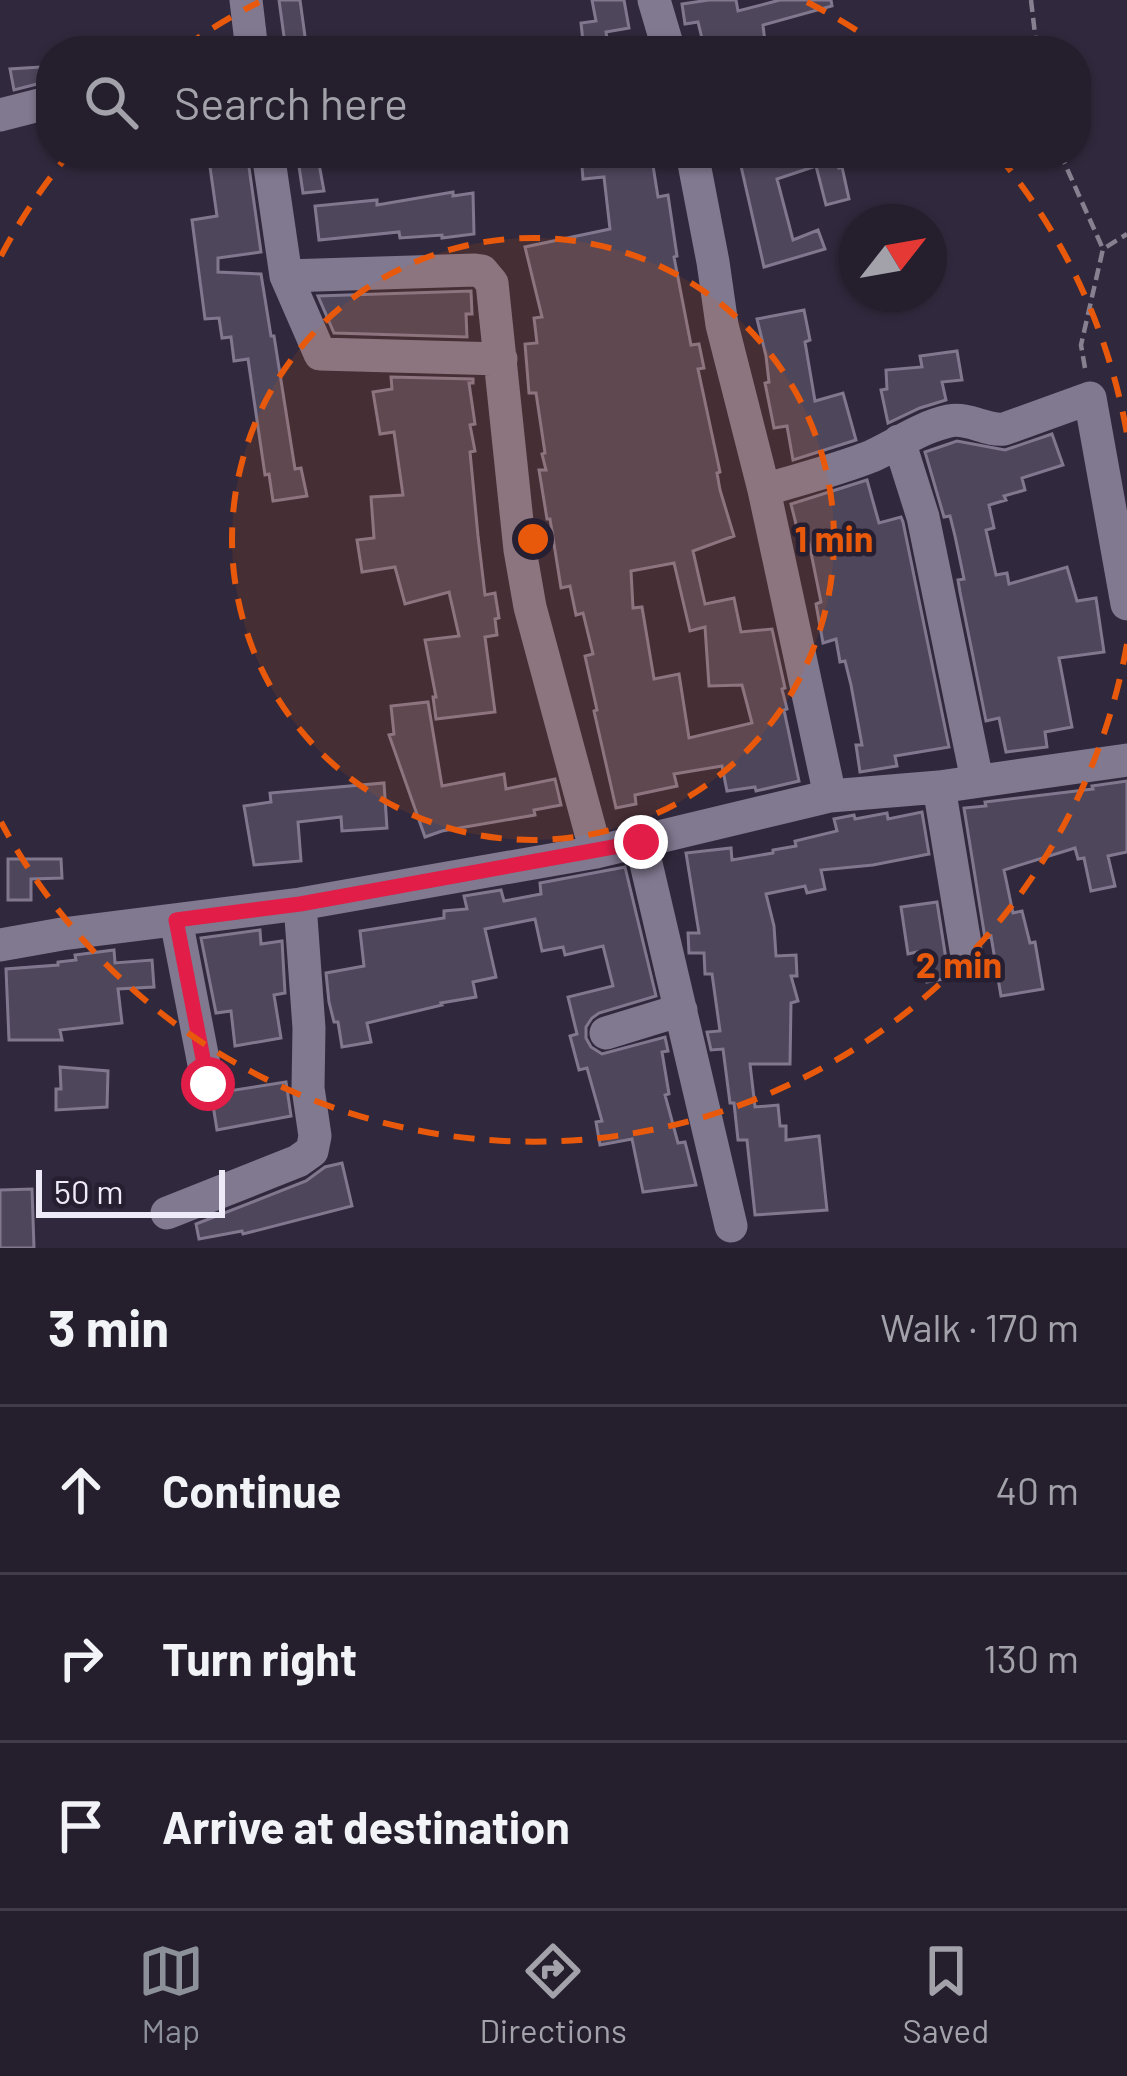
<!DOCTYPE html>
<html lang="en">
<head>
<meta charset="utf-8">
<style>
	body { margin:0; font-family:Barlow,sans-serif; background:#2c2735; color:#f1f3f6 }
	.compass { position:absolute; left:839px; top:204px; width:108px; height:108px; border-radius:50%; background:#241e2d; box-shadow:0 3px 9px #0004; rotate:59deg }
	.scale { position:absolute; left:36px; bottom:30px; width:189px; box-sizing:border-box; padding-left:12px; border:6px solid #eeeaf7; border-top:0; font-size:33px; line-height:42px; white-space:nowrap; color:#eeeaf7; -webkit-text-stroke:9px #261f31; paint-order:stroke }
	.stop { position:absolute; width:36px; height:36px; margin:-27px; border:9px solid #e11d48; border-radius:50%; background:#fff }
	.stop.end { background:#e11d48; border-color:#fff; box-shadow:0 3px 12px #0008 }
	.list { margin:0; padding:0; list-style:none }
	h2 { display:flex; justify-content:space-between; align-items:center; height:156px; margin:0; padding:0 48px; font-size:51px }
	h2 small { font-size:39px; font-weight:400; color:#a3a2aa }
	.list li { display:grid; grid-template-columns:78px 1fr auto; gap:36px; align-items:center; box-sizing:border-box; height:168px; padding:0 48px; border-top:3px solid #413c49 }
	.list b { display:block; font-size:45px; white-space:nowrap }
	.list em { font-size:39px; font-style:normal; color:#a3a2aa }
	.icon { flex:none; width:66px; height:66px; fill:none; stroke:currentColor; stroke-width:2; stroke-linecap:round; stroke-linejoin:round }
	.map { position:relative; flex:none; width:1127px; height:1248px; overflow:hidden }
	.search { position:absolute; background:#241e2d; box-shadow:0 3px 9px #0004; left:36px; right:36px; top:36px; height:132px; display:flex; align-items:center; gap:30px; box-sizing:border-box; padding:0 42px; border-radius:48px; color:#a3a2aa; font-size:45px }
	.sheet { height:660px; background:#241e2d }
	nav { display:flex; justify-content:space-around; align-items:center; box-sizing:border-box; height:168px; border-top:3px solid #413c49; background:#241e2d; font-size:33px; color:#a3a2aa }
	nav a { display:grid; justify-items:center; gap:6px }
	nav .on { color:#8c9099 }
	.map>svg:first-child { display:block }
</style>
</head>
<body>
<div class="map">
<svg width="1127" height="1248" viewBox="0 0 1127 1248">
	<rect width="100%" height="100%" fill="#30283c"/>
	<path fill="#4e465b" stroke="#81788f" stroke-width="3" fill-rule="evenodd" d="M279,0H300L307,51H286Z
		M592,0H624L629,28L606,32L609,51H584L581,23L596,21Z
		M709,0H736L738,11L780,0H831L832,6L763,25L766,51H705L698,22L685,24L682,4Z
		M40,67L41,83L14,90L10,69Z
		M208,153H247L261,252L218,258V272L261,274L271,336H274L295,469L301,468L307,496L273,501L269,474L265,475L248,359L234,361L231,337L222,338L219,318L205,319L192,220L217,216Z
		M297,153H317L324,191L303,193Z
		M581,153H604L605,157L651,153L658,197L668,195L677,256L674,257L691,345L699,344L704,368L698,369L720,472L717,473L720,490L734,536L693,551L705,604L734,598L741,632L772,629L785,688L782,689L787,709L784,710L799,781L756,791L755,787L727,791L722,766L674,774L677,786L635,795L636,804L616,808L594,711L597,710L585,656L593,654L583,613L576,615L570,586L561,588L550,519H547L539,470H546L542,454L545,453L536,393H529L525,344L537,343L534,318L542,317L525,247L610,229L604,177L583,179ZM674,563L690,631L705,627L709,686L742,685L752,723L689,738L679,674L654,679L642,607L633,608L631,571Z
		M738,153H843V158L838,159L839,168L842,167L849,199L826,205L816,166L777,179L793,240L818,230L825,249L764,267Z
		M453,192V196L473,193L474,234L442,238V235L400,238L399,232L319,240L315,206L377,200V205Z
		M471,291L472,314H466L467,337L334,333L318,296Z
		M804,310L810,340L805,342L815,401L843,393L856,440L793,460L787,426L774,428L765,383L769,382L766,356L757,319Z
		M957,351L962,380L942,382L946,400L920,408L888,423L881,390L887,389L886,370L922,367L920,356Z
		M391,377L473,379V383H469L475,424L470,425L475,451L470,452L478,536L485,595L495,593L499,618L495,619L497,635L485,637L495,712L436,719L433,697H436L425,640L459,636L449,592L405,604L395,567L362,572L357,540L374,538L371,497L403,495L394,432L380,434L373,392L392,389Z
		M1052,434L1063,465L1022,478L1025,490L1004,496L1006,500L989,505L994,528L986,530L996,575L1007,573L1009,584L1067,567L1077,601L1096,598L1104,652L1059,658L1072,727L1045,732L1047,747L1006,752L999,718L986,721L960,592L958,580L964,579L955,536L950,516L944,517L925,452L957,441L1005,450Z
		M867,480L879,523L901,517L903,522L949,747L895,756L897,766L860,772L856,745H862L851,685L845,661L840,662L836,639L823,643L816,604L821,602L809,543L801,544L791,504Z
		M428,702L442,786L504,774L506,789L555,779L561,805L534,810L535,815L442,831L425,837L389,735L394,734L391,706Z
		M1127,781V852L1108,856L1115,886L1091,891L1084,858L1078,859L1075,848L1004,870L1013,913L1022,911L1030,943L1035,942L1043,989L1001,996L991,936L985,938L964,808L986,806L985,802L1093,789L1092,786Z
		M384,783L387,828L342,831L341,817L298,822L301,861L254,865L244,806L271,802L270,793Z
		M922,812L929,854L873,865L821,870L825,889L807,893L805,886L766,894L774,926L776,956L796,955L797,976H791L798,1001L791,1003L790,1064H750L755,1107L778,1105L780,1126H786V1140L819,1136L827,1210L755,1215L747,1140H738L734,1103H730L723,1049L711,1050L707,1032L720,1031L712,974H705L704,953H689L688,933H699L686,853L731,848L732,860L773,853V850L796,846L795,841L837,831L834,819L854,815L855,819L887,813L888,819Z
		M8,859H61L62,878L31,879V900H8Z
		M625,867L656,996L599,1013L592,1018L586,1027V1038L591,1047L602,1054L665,1037L668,1051L662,1052L669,1094L665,1095L678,1143L685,1142L696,1185L643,1192L632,1139L600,1145L596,1122L602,1121L587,1068L579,1070L570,1036L577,1034L568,997L613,986L603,946L565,955L563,947L542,951L535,919L485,929L496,977L473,982L476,997L441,1003L442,1005L367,1023L371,1042L342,1047L338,1022H334L329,1002L326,973L364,966L360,931L444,918V911L467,909L464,896L501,890L504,901L541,894L540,883Z
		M937,902L946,959L953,977L927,982L921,951L908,954L901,907Z
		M260,930L261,944L282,941L285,993L274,995L281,1038L235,1046L231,1011L216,1013L201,938Z
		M114,950L115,963L152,960L154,987L118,989L122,1023L60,1030L62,1040H9L6,969L58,965V962L76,960L75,955Z
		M60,1067L108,1071L107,1107L56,1110V1089H61Z
		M286,1082L291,1116L217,1130L213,1105L223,1100L228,1091Z
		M342,1163L352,1206L243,1234L242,1231L199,1239L196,1224L306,1181L325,1167Z
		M32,1189L34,1248H0V1190Z"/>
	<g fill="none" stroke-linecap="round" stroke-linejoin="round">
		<path stroke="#868091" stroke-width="4.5" stroke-dasharray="12 6" stroke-linecap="butt" d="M1031,0L1037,51
			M1020,51L1036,49
			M1060,153L1103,249
			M1085,368L1081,345L1103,249L1127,234"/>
		<path stroke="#817990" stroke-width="33" d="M246,0L252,51
			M654,0L669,51
			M0,115L51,102
			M268,153L286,276L320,354L501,359
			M692,153L713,262L722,325L764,490L830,796
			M286,276L475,270L482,271L492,283L520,550L530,607L596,852
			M899,441L923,517L977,780
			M764,490C800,479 837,470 872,456C898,444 921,427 949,421C969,417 985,431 1004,429L1090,398L1127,604
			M939,787L967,956
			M641,842L731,1226
			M176,920L208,1085
			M0,945L62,934L300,904L596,852L830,796L939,787L1127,760
			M606,1033L681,1010
			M167,1213L298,1161L312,1151L315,1136L308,1088L309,1028L300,904"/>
	</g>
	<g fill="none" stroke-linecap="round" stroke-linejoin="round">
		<path stroke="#e11d48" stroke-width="15" d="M208,1084L176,920L300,904L641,842"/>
	</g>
	<circle cx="533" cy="539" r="301" fill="#e8590c" fill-opacity=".12"/>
	<g fill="none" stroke="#e8590c" stroke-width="6" stroke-dasharray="21 15">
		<circle cx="533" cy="539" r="301"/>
		<path d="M1127 644A603 603 0 0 1 1 822M1 256A603 603 0 0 1 68 155M183 48A603 603 0 0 1 259 2M807 2A603 603 0 0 1 883 48M998 155A603 603 0 0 1 1127 434"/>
	</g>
	<circle cx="533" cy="539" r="18" fill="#e8590c" stroke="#261f31" stroke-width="6"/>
	<g font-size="36" text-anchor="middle" font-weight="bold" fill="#e8590c" stroke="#261f31" stroke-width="9" stroke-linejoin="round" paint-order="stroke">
		<text x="834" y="552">1 min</text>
		<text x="959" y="978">2 min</text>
	</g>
</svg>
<svg class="compass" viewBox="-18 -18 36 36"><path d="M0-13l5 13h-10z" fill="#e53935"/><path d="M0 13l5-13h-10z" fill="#a3a2aa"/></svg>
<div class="scale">50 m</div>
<div class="stop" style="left:208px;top:1084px"></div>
<div class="stop end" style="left:641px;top:842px"></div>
<div class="search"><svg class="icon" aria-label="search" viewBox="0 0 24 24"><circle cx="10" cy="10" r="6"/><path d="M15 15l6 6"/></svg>Search here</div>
</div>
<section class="sheet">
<h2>3 min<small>Walk · 170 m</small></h2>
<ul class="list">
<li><svg class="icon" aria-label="ahead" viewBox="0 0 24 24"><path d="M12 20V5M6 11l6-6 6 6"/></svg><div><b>Continue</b></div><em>40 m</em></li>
<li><svg class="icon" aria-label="right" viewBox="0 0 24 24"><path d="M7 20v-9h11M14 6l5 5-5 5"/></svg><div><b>Turn right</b></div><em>130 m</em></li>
<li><svg class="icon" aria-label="arrive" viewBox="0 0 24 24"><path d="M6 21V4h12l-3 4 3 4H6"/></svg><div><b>Arrive at destination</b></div></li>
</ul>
</section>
<nav>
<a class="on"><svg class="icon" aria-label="map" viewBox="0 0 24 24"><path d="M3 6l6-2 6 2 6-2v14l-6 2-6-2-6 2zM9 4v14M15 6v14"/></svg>Map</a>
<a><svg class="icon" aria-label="directions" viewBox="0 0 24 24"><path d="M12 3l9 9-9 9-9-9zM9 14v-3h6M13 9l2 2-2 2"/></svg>Directions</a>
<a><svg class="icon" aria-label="saved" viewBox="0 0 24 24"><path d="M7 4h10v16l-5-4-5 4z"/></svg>Saved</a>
</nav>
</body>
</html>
